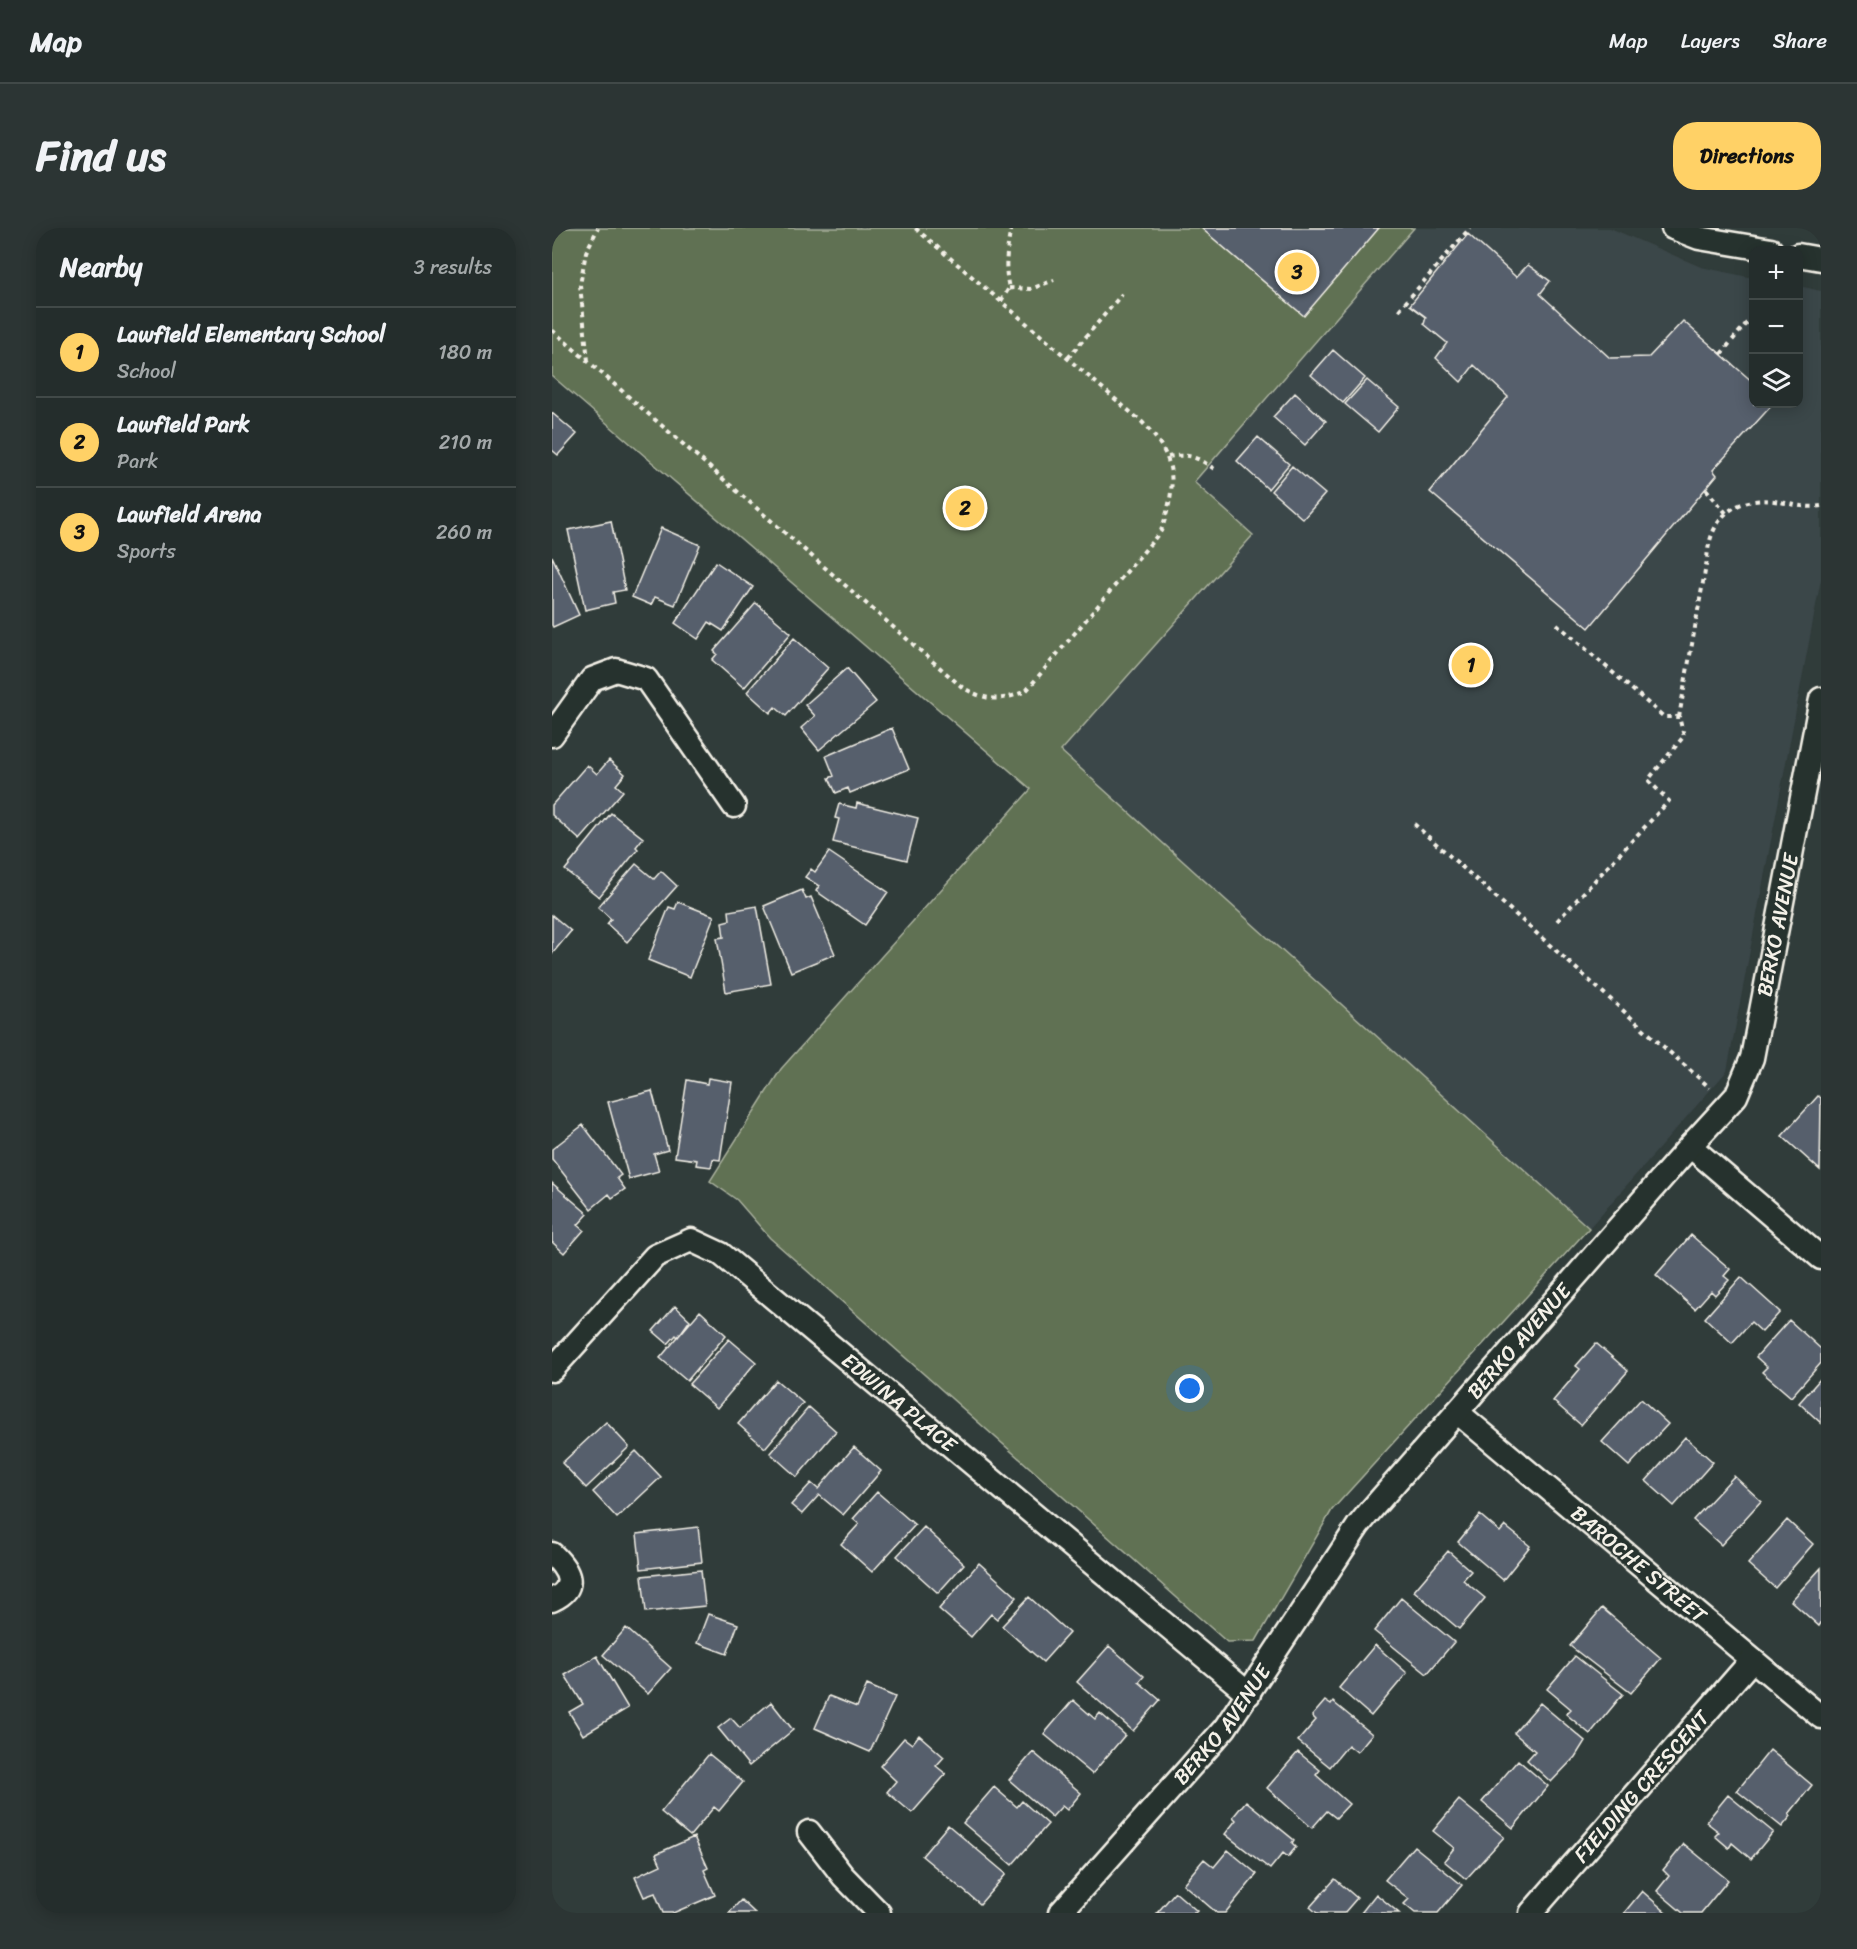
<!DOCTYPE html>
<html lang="en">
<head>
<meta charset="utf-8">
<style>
	body { margin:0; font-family:Sriracha,sans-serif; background:#2c3534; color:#f1f3f6 }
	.controls { position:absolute; right:18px; top:18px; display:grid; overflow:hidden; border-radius:12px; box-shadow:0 3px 15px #0003 }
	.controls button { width:54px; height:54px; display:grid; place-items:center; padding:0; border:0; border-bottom:2px solid #414948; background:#242d2c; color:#f1f3f6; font:30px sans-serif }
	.you { position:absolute; left:638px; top:1161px; width:21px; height:21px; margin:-15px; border:4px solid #fff; border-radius:50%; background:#1a73e8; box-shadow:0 0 0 9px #1a73e833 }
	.badge { display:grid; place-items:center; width:39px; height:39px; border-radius:50%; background:#ffd166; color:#111; font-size:20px; font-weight:700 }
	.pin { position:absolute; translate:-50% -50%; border:3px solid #fff; box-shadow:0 2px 6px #0006 }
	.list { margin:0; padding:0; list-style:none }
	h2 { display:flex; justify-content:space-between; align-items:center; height:78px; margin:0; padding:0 24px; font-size:26px }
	h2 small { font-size:20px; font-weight:400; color:#a3a8a9 }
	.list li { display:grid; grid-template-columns:39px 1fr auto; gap:18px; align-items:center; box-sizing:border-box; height:90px; padding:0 24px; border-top:2px solid #414948 }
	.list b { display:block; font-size:22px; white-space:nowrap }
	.list p { margin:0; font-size:20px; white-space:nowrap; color:#a3a8a9 }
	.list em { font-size:20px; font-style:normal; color:#a3a8a9 }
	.icon { flex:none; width:33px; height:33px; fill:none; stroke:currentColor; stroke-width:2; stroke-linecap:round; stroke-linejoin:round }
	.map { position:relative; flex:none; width:1269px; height:1685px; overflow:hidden; border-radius:24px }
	header { display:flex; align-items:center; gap:36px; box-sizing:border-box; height:84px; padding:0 30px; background:#242d2c; border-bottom:2px solid #414948 }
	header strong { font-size:28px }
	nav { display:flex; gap:33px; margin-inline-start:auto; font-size:21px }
	.intro { display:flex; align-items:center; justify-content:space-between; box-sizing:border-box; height:144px; padding:0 36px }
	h1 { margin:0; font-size:42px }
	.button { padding:15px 27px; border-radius:24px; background:#ffd166; color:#111; font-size:21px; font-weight:700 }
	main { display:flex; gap:36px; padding:0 36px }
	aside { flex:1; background:#242d2c; border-radius:24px; box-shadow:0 3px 15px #0003 }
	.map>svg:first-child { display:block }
</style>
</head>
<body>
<header>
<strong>Map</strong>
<nav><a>Map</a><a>Layers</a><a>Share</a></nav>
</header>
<div class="intro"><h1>Find us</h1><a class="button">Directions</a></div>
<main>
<aside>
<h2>Nearby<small>3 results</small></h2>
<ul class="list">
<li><span class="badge">1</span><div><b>Lawfield Elementary School</b><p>School</p></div><em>180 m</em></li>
<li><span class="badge">2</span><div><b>Lawfield Park</b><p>Park</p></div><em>210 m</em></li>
<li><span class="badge">3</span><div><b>Lawfield Arena</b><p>Sports</p></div><em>260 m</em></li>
</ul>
</aside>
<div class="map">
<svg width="1269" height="1685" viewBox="0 0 1269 1685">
	<rect width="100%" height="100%" fill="#303c3a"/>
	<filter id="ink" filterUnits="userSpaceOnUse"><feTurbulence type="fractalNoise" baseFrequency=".0167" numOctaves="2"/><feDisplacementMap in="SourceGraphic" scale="12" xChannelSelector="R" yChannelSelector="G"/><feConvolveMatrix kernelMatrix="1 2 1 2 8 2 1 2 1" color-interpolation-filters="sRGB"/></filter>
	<g filter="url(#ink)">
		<path fill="#3b4649" d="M862,0H1058L1149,39L1201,50L1202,176H1246L1247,58L1269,63V351L1175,843L1037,1000L509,524L701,307L642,254Z"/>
		<path fill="#607153" stroke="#aab19e" stroke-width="1.5" d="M0,0H862L642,254L701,307L509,523L1037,1000L780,1282L704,1413L675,1414L218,1010L185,972L158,953L229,841L479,561L0,148Z"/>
		<path fill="#565e6c" stroke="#f4f1e8" stroke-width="1.5" d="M649,0H827L752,88Z
			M916,6L964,49L976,37L998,53L988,66L1058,130L1097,129L1131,93L1202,155V176H1221L1161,242L1165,247L1037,400L878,264L956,169L922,137L909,154L884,130L895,115L872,96L874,89L858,77Z
			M781,122L813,150L791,175L759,147Z
			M815,152L847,179L826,204L793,176Z
			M743,165L774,193L753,217L721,189Z
			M0,185L25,206L6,227L0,222Z
			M706,209L737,236L716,261L685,233Z
			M740,238L773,266L751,291L719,263Z
			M59,293L73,362L61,364L63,375L33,382L16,302Z
			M109,300L148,317L123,377L103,369L99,377L80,369Z
			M0,328L27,387L1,399L0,397Z
			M164,334L201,359L171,403L157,394L146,411L123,395Z
			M204,375L239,405L192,460L160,432L165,426L162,423Z
			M242,410L276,440L234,488L223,479L218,485L195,464Z
			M295,440L324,474L267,522L249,500L263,488L253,477Z
			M340,500L357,541L298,565L296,560L284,565L277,550L282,548L274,528Z
			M57,532L73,546L64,557L71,563L28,612L0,587V577L35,537L45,546Z
			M305,575L366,590L355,632L281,614L287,591L283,590L287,576L304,580Z
			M59,585L91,610L84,619L86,621L47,669L13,642Z
			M277,624L336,664L313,697L264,663L267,658L253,649L259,641L263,644Z
			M84,636L102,651L109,643L125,658L75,714L55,696L59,691L46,679Z
			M250,662L254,671L259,669L283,726L239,744L212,678Z
			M126,674L162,688L138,749L96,732L117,679L123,681Z
			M205,678L219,756L174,764L165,710L172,709L170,694L178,692L177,683Z
			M0,687L19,703L0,726Z
			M156,850L180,854L168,932L161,931L159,939L144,937L145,932L123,929L135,852L155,856Z
			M100,863L116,922L102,926L107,943L77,951L56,874Z
			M1266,868L1269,870L1268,942L1230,908Z
			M31,897L69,947L65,950L73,961L60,970L57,966L39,981L0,931V921Z
			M0,955L36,986L26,997L32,1002L12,1025L0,1014Z
			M1139,1007L1178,1041L1172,1048L1177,1052L1163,1067L1159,1063L1143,1081L1104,1047Z
			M1189,1049L1228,1084L1210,1104L1199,1094L1180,1115L1153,1090Z
			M123,1078L138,1092L126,1109L124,1107L116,1116L101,1103Z
			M148,1083L174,1107L135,1153L108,1130Z
			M1237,1092L1269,1121V1135L1239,1169L1210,1144L1215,1139L1204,1129Z
			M177,1111L204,1134L165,1180L137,1156Z
			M1044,1115L1076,1143L1029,1197L1001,1173L1028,1141L1024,1138Z
			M1269,1150V1195L1247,1175Z
			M224,1152L251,1175L213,1220L186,1196Z
			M1089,1171L1116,1196L1077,1238L1050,1214Z
			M257,1179L284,1203L245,1249L218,1225Z
			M54,1194L77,1219L34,1260L10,1235Z
			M1133,1209L1161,1234L1122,1278L1094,1253Z
			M302,1219L329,1243L291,1287L267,1267L250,1286L239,1277L259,1255L266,1261Z
			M84,1223L109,1249L65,1290L41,1264Z
			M1182,1248L1209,1273L1169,1317L1141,1292Z
			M325,1264L363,1297L320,1344L289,1316L307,1296L301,1291Z
			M928,1287L948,1304L953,1298L978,1318L951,1352L906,1314Z
			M1235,1292L1261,1316L1223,1360L1196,1336Z
			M146,1299L150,1334L89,1341L85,1306Z
			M372,1299L412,1336L386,1365L345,1328Z
			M896,1323L919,1343L911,1352L933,1370L907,1401L862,1363Z
			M427,1335L465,1369L445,1391L439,1386L419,1409L387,1381Z
			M1269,1340V1395L1267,1398L1239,1373Z
			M149,1342L153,1378L94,1384L90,1348Z
			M477,1369L517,1405L491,1434L450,1398Z
			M849,1370L902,1414L875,1446L822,1403Z
			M1050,1380L1109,1430L1079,1465L1018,1418Z
			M156,1386L186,1396L175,1426L145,1415Z
			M74,1400L119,1440L96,1466L51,1427Z
			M823,1417L855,1445L819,1488L787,1460Z
			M557,1418L592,1448L587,1454L608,1472L581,1503L525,1454Z
			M45,1428L76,1480L31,1507L17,1484L31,1476L13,1447Z
			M1023,1428L1071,1466L1038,1506L1014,1486L1019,1481L995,1461Z
			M315,1457L343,1469L318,1524L263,1500L277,1468L305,1479Z
			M521,1472L543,1491L548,1485L573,1507L540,1546L492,1506Z
			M773,1473L779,1477L781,1474L820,1506L805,1524L796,1517L778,1539L746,1513L764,1492L760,1488Z
			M219,1474L241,1502L197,1538L166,1500L179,1490L188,1500Z
			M988,1475L1033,1513L1023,1529L999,1554L975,1532L983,1523L962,1505Z
			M367,1507L392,1529L384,1538L394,1546L360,1585L335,1564L344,1553L328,1538L352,1510L360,1516Z
			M1218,1522L1260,1557L1237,1586L1239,1588L1230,1599L1185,1563Z
			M481,1524L529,1565L515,1582L510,1578L500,1589L457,1552Z
			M746,1524L768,1542L764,1547L797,1576L784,1590L775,1583L760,1600L715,1560Z
			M157,1526L191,1554L167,1583L162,1579L138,1608L109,1584Z
			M966,1532L996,1558L961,1600L930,1574Z
			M442,1559L465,1579L470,1573L496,1596L460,1637L411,1595Z
			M1176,1567L1221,1604L1199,1631L1180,1615L1177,1620L1163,1608L1167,1604L1154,1594Z
			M907,1572L952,1609L914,1651L892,1633L902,1620L881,1603Z
			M694,1573L742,1612L740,1615L744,1619L736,1629L731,1625L718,1641L673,1606L684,1592L681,1589Z
			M396,1597L454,1646L428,1676L370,1628Z
			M142,1609L156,1640L152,1642L163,1667L121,1685H111L103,1665L92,1669L83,1649L109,1637L104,1626Z
			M1132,1616L1176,1652L1149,1685H1131L1105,1663L1117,1648L1111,1642Z
			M862,1618L910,1657L886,1685H863L852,1676L857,1671L833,1652Z
			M676,1622L705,1646L673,1685H665L631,1656L652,1631L662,1639Z
			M783,1651L805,1670L792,1685H765L758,1679Z
			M1090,1663L1115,1685H1072Z
			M623,1664L645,1683L643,1685H605Z
			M824,1666L847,1685H809Z
			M189,1672L203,1685H177Z"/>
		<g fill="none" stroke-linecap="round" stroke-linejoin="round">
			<defs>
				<g id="minor">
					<path d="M1121,0L1147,10L1219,22"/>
					<path d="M1246,27L1269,31"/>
					<path d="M0,507L40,451L64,442L94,451L182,578"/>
					<path d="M1138,918L1269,1030"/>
					<path id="s1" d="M0,1142L103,1028L139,1012L169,1026L697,1466"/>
					<path id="s2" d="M905,1184L1269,1489"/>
					<path d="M0,1326C17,1342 27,1360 0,1372"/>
					<path d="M257,1604L291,1648L327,1685"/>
					<path id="s3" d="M508,1685L673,1500L806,1298L819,1282L1138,918L1184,868L1200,830L1269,471"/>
					<path id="s4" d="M979,1685L1200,1432"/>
				</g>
			</defs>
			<use href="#minor" stroke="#f4f1e8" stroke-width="27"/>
			<path stroke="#f4f1e8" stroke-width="4" stroke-dasharray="4.5 4.5" stroke-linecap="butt" d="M457,60L479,61L502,52
				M449,73L457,60C452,39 455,21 459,0
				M847,82L918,0
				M0,102L410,459C434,473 448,474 474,463L609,303C625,257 626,231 590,194L363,0
				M1169,126L1202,86
				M516,130L570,66
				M36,133L28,57L34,24L46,0
				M616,229C639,225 646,230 664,242
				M1154,261L1174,285
				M1005,396L1112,489H1127
				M862,596L1158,860
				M1005,693L1117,573L1096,552L1132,508L1127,489L1155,332C1157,292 1181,268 1222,273C1238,275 1253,281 1269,278"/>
			<use href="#minor" stroke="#26332d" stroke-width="22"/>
		</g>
	</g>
	<g text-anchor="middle" stroke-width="6" stroke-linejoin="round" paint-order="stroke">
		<g font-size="21" fill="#f4f1e8" stroke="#26332d">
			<text dy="7" stroke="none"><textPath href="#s3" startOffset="1239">BERKO AVENUE</textPath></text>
			<text dy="7" stroke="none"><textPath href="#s3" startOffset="735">BERKO AVENUE</textPath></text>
			<text dy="7" stroke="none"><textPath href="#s1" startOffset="458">EDWINA PLACE</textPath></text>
			<text dy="7" stroke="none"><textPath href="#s2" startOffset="237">BAROCHE STREET</textPath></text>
			<text dy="7" stroke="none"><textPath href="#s3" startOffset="249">BERKO AVENUE</textPath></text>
			<text dy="7" stroke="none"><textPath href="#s4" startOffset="168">FIELDING CRESCENT</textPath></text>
		</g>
	</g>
</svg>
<div class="controls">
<button>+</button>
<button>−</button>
<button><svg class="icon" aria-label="layers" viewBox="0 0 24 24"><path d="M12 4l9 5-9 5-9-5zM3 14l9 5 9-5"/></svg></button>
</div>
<div class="you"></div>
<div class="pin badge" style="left:919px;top:437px">1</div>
<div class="pin badge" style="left:413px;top:280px">2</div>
<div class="pin badge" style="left:745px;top:44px">3</div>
</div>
</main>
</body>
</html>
